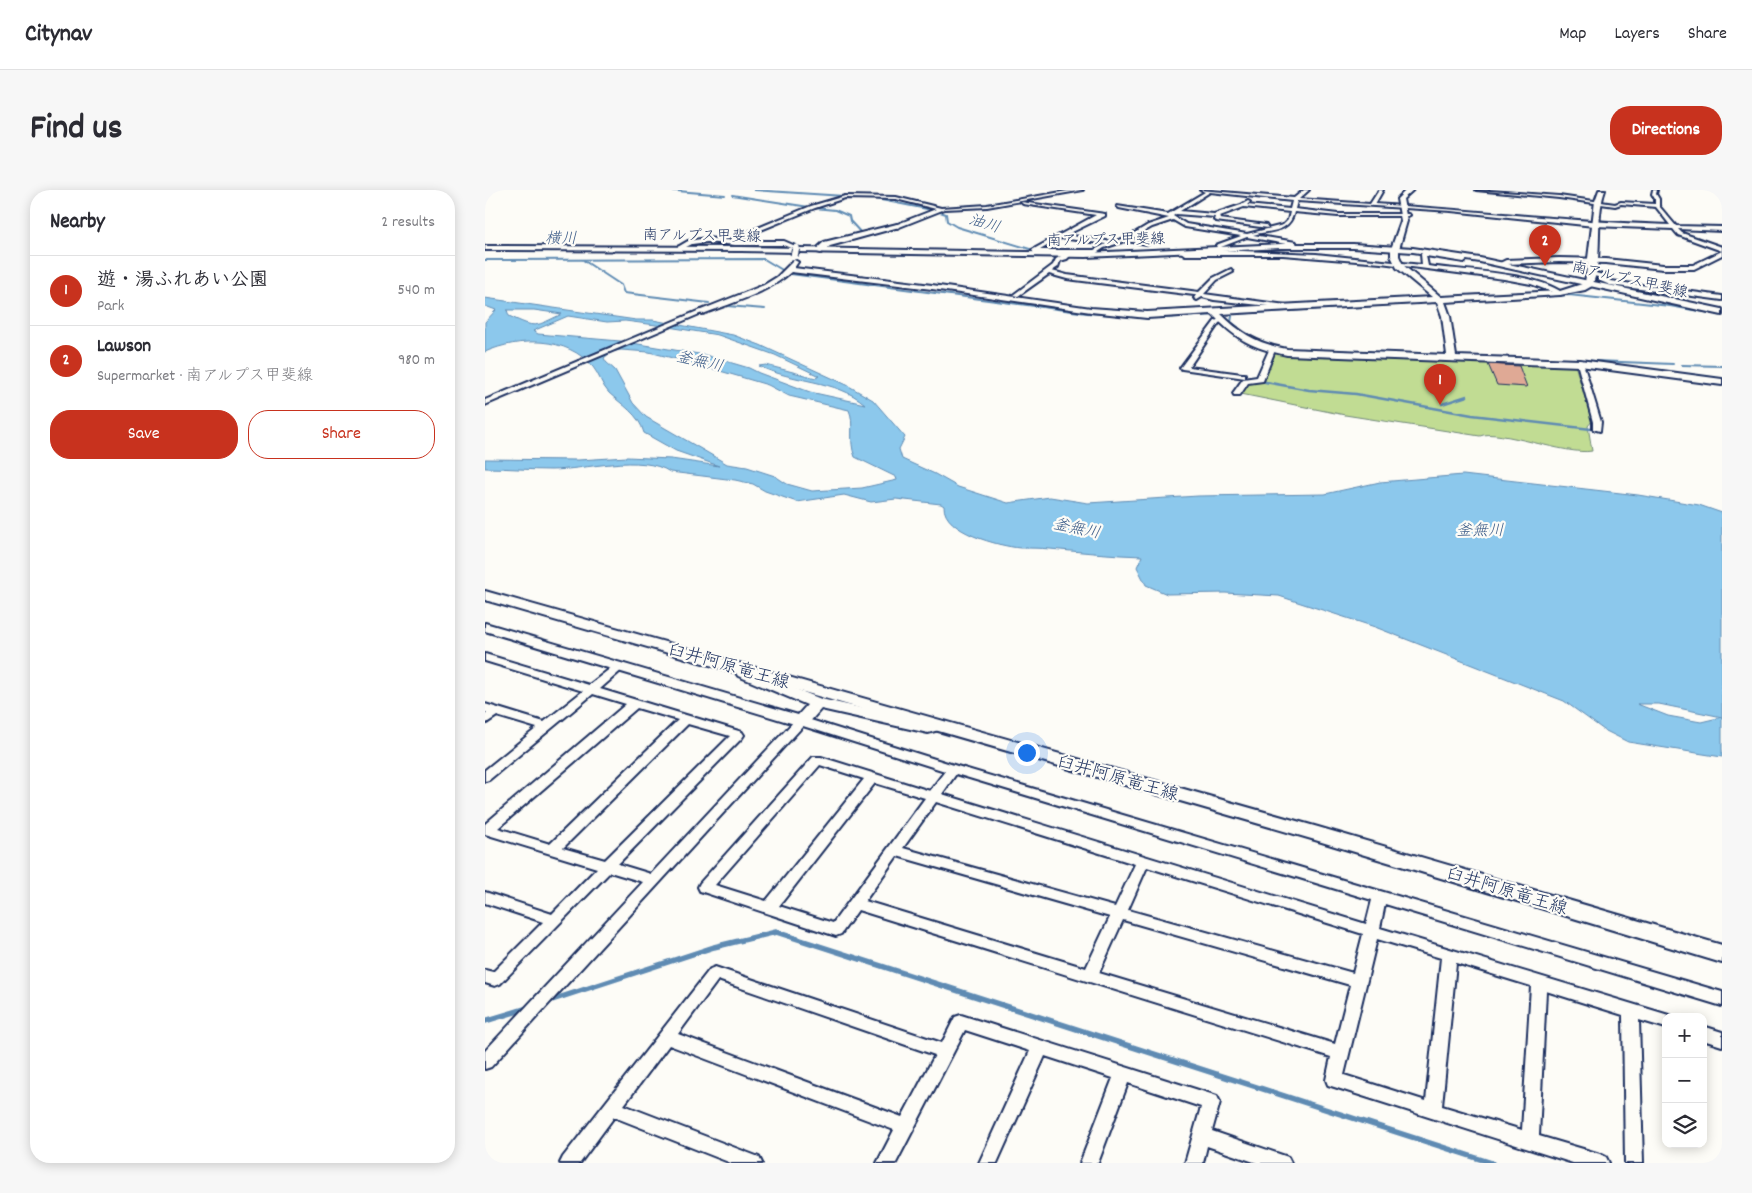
<!DOCTYPE html>
<html lang="en">
<head>
<meta charset="utf-8">
<style>
	body { margin:0; font-family:Dekko,"Klee One",sans-serif; background:#f7f7f7; color:#2b2b33 }
	.controls { position:absolute; right:15px; bottom:15px; display:grid; overflow:hidden; border-radius:10px; box-shadow:0 2px 12px #0003 }
	.controls button { width:45px; height:45px; display:grid; place-items:center; padding:0; border:0; border-bottom:1px solid #e1e1e2; background:#fff; color:#2b2b33; font:25px sans-serif }
	.you { position:absolute; left:541px; top:562px; width:18px; height:18px; margin:-12px; border:4px solid #fff; border-radius:50%; background:#1a73e8; box-shadow:0 0 0 8px #1a73e833 }
	.badge { display:grid; place-items:center; width:32px; height:32px; border-radius:50%; background:#c8321e; color:#fff; font-size:16px; font-weight:700 }
	.pin { position:absolute; translate:-50% -41px; filter:drop-shadow(0 1px 2px #0008) }
	.pin::after { content:''; position:absolute; top:26px; width:18px; height:15px; background:inherit; clip-path:polygon(0 0,100% 0,50% 100%) }
	.list { margin:0; padding:0; list-style:none }
	h2 { display:flex; justify-content:space-between; align-items:center; height:65px; margin:0; padding:0 20px; font-size:21px }
	h2 small { font-size:16px; font-weight:400; color:#7c7c81 }
	.list li { display:grid; grid-template-columns:32px 1fr auto; gap:15px; align-items:center; box-sizing:border-box; height:70px; padding:0 20px; border-top:1px solid #e1e1e2 }
	.list b { display:block; font-size:19px; white-space:nowrap }
	.list p { margin:0; font-size:16px; white-space:nowrap; color:#7c7c81 }
	.list em { font-size:16px; font-style:normal; color:#7c7c81 }
	.actions { display:flex; gap:10px; padding:15px 20px }
	.actions a { flex:1; padding:11px 0; border:1px solid #c8321e; border-radius:20px; text-align:center; font-size:18px; color:#c8321e }
	.actions .main { background:#c8321e; color:#fff }
	.icon { flex:none; width:28px; height:28px; fill:none; stroke:currentColor; stroke-width:2; stroke-linecap:round; stroke-linejoin:round }
	.map { position:relative; flex:none; width:1237px; height:973px; overflow:hidden; border-radius:20px }
	header { display:flex; align-items:center; gap:30px; box-sizing:border-box; height:70px; padding:0 25px; background:#fff; border-bottom:1px solid #e1e1e2 }
	header strong { font-size:24px }
	nav { display:flex; gap:28px; margin-inline-start:auto; font-size:18px }
	.intro { display:flex; align-items:center; justify-content:space-between; box-sizing:border-box; height:120px; padding:0 30px }
	h1 { margin:0; font-size:35px }
	.button { padding:12px 22px; border-radius:20px; background:#c8321e; color:#fff; font-size:18px; font-weight:700 }
	main { display:flex; gap:30px; padding:0 30px }
	aside { flex:1; background:#fff; border-radius:20px; box-shadow:0 2px 12px #0003 }
	.map>svg:first-child { display:block }
</style>
</head>
<body>
<header>
<strong>Citynav</strong>
<nav><a>Map</a><a>Layers</a><a>Share</a></nav>
</header>
<div class="intro"><h1>Find us</h1><a class="button">Directions</a></div>
<main>
<aside>
<h2>Nearby<small>2 results</small></h2>
<ul class="list">
<li><span class="badge">1</span><div><b>遊・湯ふれあい公園</b><p>Park</p></div><em>540 m</em></li>
<li><span class="badge">2</span><div><b>Lawson</b><p>Supermarket · 南アルプス甲斐線</p></div><em>980 m</em></li>
</ul>
<div class="actions"><a class="main">Save</a><a>Share</a></div>
</aside>
<div class="map">
<svg width="1237" height="973" viewBox="0 0 1237 973">
	<rect width="100%" height="100%" fill="#fdfcf7"/>
	<filter id="ink" filterUnits="userSpaceOnUse"><feTurbulence type="fractalNoise" baseFrequency=".02" numOctaves="2"/><feDisplacementMap in="SourceGraphic" scale="10" xChannelSelector="R" yChannelSelector="G"/><feConvolveMatrix kernelMatrix="1 2 1 2 8 2 1 2 1" color-interpolation-filters="sRGB"/></filter>
	<g filter="url(#ink)">
		<path fill="#c1dc93" stroke="#6e8678" d="M789,163L1090,175L1107,231L1103,236L1107,261C1082,266 1013,238 995,246L860,225L756,204L764,191H773Z"/>
		<path fill="#8cc8ec" stroke="#5f8bb3" fill-rule="evenodd" d="M0,108L151,130H168L248,145L275,155L362,195L388,210L420,247L414,259L417,269L450,284L473,297L523,313L565,307L603,313L713,306L840,304L895,292L978,285L1153,305L1214,315L1237,323V527L1174,514H1152L1183,526L1216,532L1237,527V567L1143,552L1119,540L1079,511L890,437L794,406L740,403L682,404L661,395L652,377L657,366C626,365 596,362 565,359C555,358 545,358 535,358C514,356 458,342 459,316L456,314L411,309L386,312L359,305L312,312L280,301L268,294L250,290L185,282C156,263 100,280 66,280C44,280 22,278 0,278V269L93,270L142,267L186,269L234,276L191,261L159,243C154,224 137,215 124,203C117,196 114,184 108,177C82,146 34,147 0,162V132L11,120L0,116ZM22,120H49L77,124C49,137 52,139 24,126ZM83,126L122,132L140,131L171,135L233,145L290,165L334,186L331,188L281,175L274,176C308,193 351,189 380,214L325,202L274,183L264,178L220,165L135,151L53,144L48,141ZM136,160L164,162L211,174L283,195L304,206L364,220C370,233 363,250 370,267L411,287L412,290L377,298L327,301L302,294L290,286L262,277L242,274L161,227L148,213L130,180L121,172L119,168L126,162Z"/>
		<g fill="none" stroke-linecap="round" stroke-linejoin="round">
			<path stroke="#5f8bb3" stroke-width="2" d="M180,0L240,5
				M269,0L359,6
				M247,5L324,17
				M386,8L447,20
				M329,18L350,20L364,26L365,31L377,44
				M452,21L461,24L462,31L472,37L548,60
				M0,70L279,69L299,81
				M98,70L136,95L139,103L224,113
				M306,84L602,123L677,128L1084,105L1185,116L1237,125
				M242,116L280,119
				M747,126L746,132L753,137
				M755,140L763,146
				M794,158L810,159
				M983,166L1188,174
				M1197,175L1237,176
				M776,191L787,193"/>
			<path stroke="#5f8bb3" stroke-width="2.5" d="M780,192L824,200L871,204L987,225L1106,239
				M957,214L982,206"/>
			<path stroke="#5f8bb3" stroke-width="5.5" d="M64,811L229,757L291,742L1007,973
				M0,831L43,818"/>
		</g>
		<path fill="#dfa995" stroke="#1b2f5e" d="M1003,174L1034,176L1042,197L1012,195Z"/>
		<g fill="none" stroke-linecap="round" stroke-linejoin="round">
			<defs>
				<path id="minor" d="M588,0H598L502,17L460,19L412,38L410,35L451,19L411,9L360,8L330,18L244,53L239,52L326,16L360,6L411,7L456,18L502,15Z
					M715,0L809,8L819,0H824L814,9L885,14L894,0H898L890,14C988,20 1086,32 1185,35L1171,17L1136,14L1130,16L1074,8L991,0L1074,6L1130,14L1136,12L1170,14V9L1167,4L1168,0H1172L1171,4L1174,9V16L1191,36L1237,37V41L1193,39L1197,43L1237,57V61L1193,45L1188,39L1109,36L966,21L812,11L810,19L853,24H923L925,25L923,26H853L809,22C804,43 786,40 768,45L811,52L812,56L762,47L736,57L737,59L735,60L831,64L937,75L936,64L939,62L978,68L981,66L984,68L979,72L941,66L943,76C979,81 1049,82 1078,103L1075,105L1046,94L1019,89L896,73L798,65H700L696,62V60H733L731,55L756,46L700,37L688,30L667,37L646,49L663,52V54L640,51L619,58L610,64L586,65L582,69L575,71L573,77L567,81L582,85L714,102L728,88L746,79L748,82L732,90L719,104L801,115L803,116V118L729,110L717,107L712,110L709,108L711,105H709L582,89L564,84L533,106L528,105L568,75L571,69L580,64L549,63L547,60L611,25L538,14L536,12L620,24V26L581,45L628,52L643,47L663,35L684,28L634,18L632,16L683,24L720,2ZM725,2L807,11L805,19L762,15L765,12L763,11L756,15L729,24L695,21ZM759,17L805,22L803,30L798,35L762,44L701,34L688,26L691,24L730,27L729,30L731,31L783,38L781,35L735,29L736,27L735,26ZM576,48L621,54L609,60H555Z
					M1237,61V65L1209,79H1178L1121,73L1074,72L1022,74L1016,76L1013,74L1021,70L1074,68L1121,69L1178,75H1208Z
					M1107,82L1118,85V88L1126,91L1237,106V110L1125,95L1113,90V87L1105,85Z
					M215,120L218,122L217,123L0,215V210Z
					M737,128L740,130L734,133L704,177L757,184H760V188L697,179L695,178L730,131Z
					M787,158L790,160L778,191L763,193L755,205H749L748,203L758,189L772,187L784,160Z
					M1095,171L1098,173L1116,232L1115,241L1108,239V232L1092,173Z
					M0,464L104,495L131,474H139L141,476L139,478L115,499L257,542L259,545L257,548L133,674L166,684L312,528L316,527L472,576L1237,802V816L900,714L895,738L1187,826L1181,827V838L1154,830L1158,973H1140L1138,825L1061,801L1054,946L1115,964L1121,967L1124,973H1088L843,895L841,890L846,867L373,720L356,744L351,746L215,701L213,697L215,693L328,567H336L445,601L460,581L318,536L6,877L0,879V861L158,692L125,682L15,794L10,796L0,793V780L8,782L58,732L0,713V702L67,724L112,678L0,644V634L141,514L108,504L4,590L0,591V580L52,538L12,526L0,534V524L2,522H0V514L59,532L98,501L0,471ZM152,518L193,530L65,654L13,638ZM203,534L245,546L120,670L78,658ZM335,575L379,589L281,711L230,695ZM471,584L887,710L881,734L457,604ZM390,593L440,608L348,733L294,716ZM451,612L650,674L630,717L418,658ZM412,666L625,727L601,778L380,711ZM662,677L878,744L868,783L643,720ZM638,730L865,795L850,854L614,783ZM892,749L956,768L941,911L859,885ZM971,773L1046,796L1037,940L957,916Z
					M230,777L457,853L470,827L476,825L726,904L732,906L735,912L727,941L803,967L806,973H772L722,956L718,973H700L716,917L643,893L613,973H595L628,888L560,866L512,973H494L545,861L480,840L411,973H392L409,940L184,855L139,915L274,967L277,973H246L129,927L95,973H75L78,967L225,779ZM233,790L450,865L417,927L193,844Z
					M1218,836L1237,842V856L1218,850Z"/>
				<path id="tertiary" d="M921,0H928L918,9L922,31L914,59V66L918,75L956,107L1075,101L1100,93L1110,11L1114,0H1120C1109,31 1119,68 1107,96L1100,100L1075,105L960,112L965,126L971,166L1095,170L1237,189V195L1095,176L802,165C767,158 752,150 727,124L662,128L606,122L447,99L306,82C281,104 248,112 218,124L211,122L279,95L292,87L309,70L313,72L309,78L447,95L606,118L662,122L947,107L912,78L906,66V59L916,31L912,9ZM952,112L957,126L962,165L802,159C774,154 756,144 736,124Z
					M412,34L415,36L414,37L345,56L336,63L329,61L339,52Z
					M222,48L250,51H299L315,58L311,60L298,55H250L222,52L207,54L195,60L191,58L203,51Z
					M0,433L313,525L322,515L253,486L249,480L251,477H261L263,480L336,509L442,533L451,530L457,531L459,535L457,539L443,543L336,519L322,535L316,536L0,441Z"/>
				<path id="secondary" d="M796,54H868L928,58L995,68L1237,119V125L995,72L928,62L868,58H796L601,67L256,61L0,60V56L256,57L601,63Z
					M0,401L833,637L1237,755V773L830,650L0,410Z"/>
			</defs>
			<use href="#minor" stroke="#1b2f5e" stroke-width="4"/>
			<use href="#tertiary" stroke="#1b2f5e" stroke-width="4"/>
			<use href="#secondary" stroke="#1b2f5e" stroke-width="4"/>
			<use href="#minor" fill="#fdfcf7" fill-rule="evenodd"/>
			<use href="#tertiary" fill="#fdfcf7" fill-rule="evenodd"/>
			<use href="#secondary" fill="#fdfcf7" fill-rule="evenodd"/>
			<defs>
				<path id="tertiary-bridge" d="M309,66L311,58"/>
			</defs>
			<use href="#tertiary-bridge" stroke="#1b2f5e" stroke-width="9" stroke-linecap="butt"/>
			<use href="#tertiary-bridge" stroke="#fdfcf7" stroke-width="7"/>
		</g>
	</g>
	<g text-anchor="middle" stroke-width="4.5" stroke-linejoin="round" paint-order="stroke">
		<g font-size="15" fill="#1b2f5e" stroke="#fdfcf7">
			<text transform="translate(217 45) rotate(1)" y="5">南アルプス甲斐線</text>
			<text transform="translate(621 49) rotate(-1)" y="5">南アルプス甲斐線</text>
			<text transform="translate(1145 89) rotate(13)" y="5">南アルプス甲斐線</text>
		</g>
		<g font-size="16" font-style="italic" fill="#3d5d89" stroke="#fdfcf7">
			<text transform="translate(500 32) rotate(17)" y="6">油川</text>
			<text x="76" y="53">横川</text>
			<text transform="translate(215 170) rotate(13)" y="6">釜無川</text>
			<text transform="translate(592 337) rotate(12)" y="6">釜無川</text>
			<text x="995" y="345">釜無川</text>
		</g>
		<g font-size="18" fill="#1b2f5e" stroke="#fdfcf7">
			<text transform="translate(244 475) rotate(16)" y="6">臼井阿原竜王線</text>
			<text transform="translate(633 587) rotate(16)" y="6">臼井阿原竜王線</text>
			<text transform="translate(1022 700) rotate(17)" y="6">臼井阿原竜王線</text>
		</g>
	</g>
</svg>
<div class="controls">
<button>+</button>
<button>−</button>
<button><svg class="icon" aria-label="layers" viewBox="0 0 24 24"><path d="M12 4l9 5-9 5-9-5zM3 14l9 5 9-5"/></svg></button>
</div>
<div class="you"></div>
<div class="pin badge" style="left:955px;top:215px">1</div>
<div class="pin badge" style="left:1060px;top:76px">2</div>
</div>
</main>
</body>
</html>
